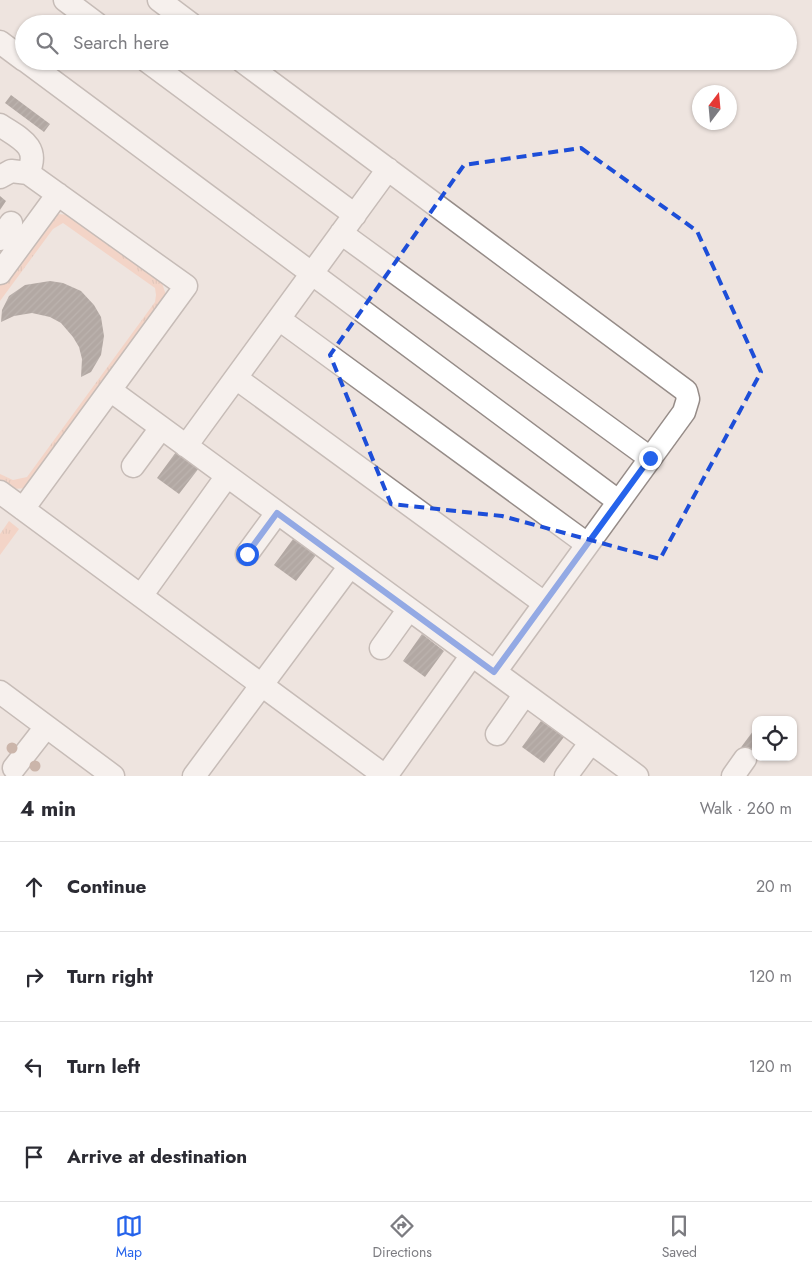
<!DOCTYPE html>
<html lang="en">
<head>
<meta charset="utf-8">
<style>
	body { margin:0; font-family:Jost,sans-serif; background:#f7f7f7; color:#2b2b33 }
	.controls { position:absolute; right:15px; bottom:15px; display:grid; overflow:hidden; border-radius:10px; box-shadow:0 1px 4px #0004 }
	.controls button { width:45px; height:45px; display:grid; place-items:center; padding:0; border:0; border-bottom:1px solid #e1e1e2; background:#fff; color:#2b2b33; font:25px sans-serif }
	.compass { position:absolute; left:692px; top:85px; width:45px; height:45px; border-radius:50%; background:#fff; box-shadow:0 1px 4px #0004; rotate:16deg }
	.stop { position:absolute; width:15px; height:15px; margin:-11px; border:4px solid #2563eb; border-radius:50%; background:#fff }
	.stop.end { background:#2563eb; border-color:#fff; box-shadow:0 1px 5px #0008 }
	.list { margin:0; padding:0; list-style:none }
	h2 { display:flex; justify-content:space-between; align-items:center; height:65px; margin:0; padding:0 20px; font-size:21px }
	h2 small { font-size:16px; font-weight:400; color:#7c7c81 }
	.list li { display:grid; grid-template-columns:32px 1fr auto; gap:15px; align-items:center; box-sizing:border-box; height:90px; padding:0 20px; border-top:1px solid #e1e1e2 }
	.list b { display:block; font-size:19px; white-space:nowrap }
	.list em { font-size:16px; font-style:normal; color:#7c7c81 }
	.icon { flex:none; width:28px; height:28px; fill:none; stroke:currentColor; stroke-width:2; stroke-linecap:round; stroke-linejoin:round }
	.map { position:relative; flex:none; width:812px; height:776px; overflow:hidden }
	.search { position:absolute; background:#fff; box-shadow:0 1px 4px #0004; left:15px; right:15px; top:15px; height:55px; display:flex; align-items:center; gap:12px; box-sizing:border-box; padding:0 18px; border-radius:28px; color:#7c7c81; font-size:19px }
	.sheet { height:425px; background:#fff }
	nav { display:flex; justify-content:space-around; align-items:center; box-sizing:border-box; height:70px; border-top:1px solid #e1e1e2; background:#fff; font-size:14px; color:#7c7c81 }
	nav a { display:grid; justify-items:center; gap:2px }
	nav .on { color:#2563eb }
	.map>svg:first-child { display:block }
</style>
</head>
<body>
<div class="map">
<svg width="812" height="776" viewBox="0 0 812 776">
	<defs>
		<pattern id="grass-tufts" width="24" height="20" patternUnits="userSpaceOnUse" patternTransform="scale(1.25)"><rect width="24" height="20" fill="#f8c2ab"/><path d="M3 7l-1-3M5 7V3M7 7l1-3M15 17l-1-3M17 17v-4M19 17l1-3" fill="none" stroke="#d4a693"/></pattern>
		<pattern id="building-hatch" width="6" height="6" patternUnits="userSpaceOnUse" patternTransform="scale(1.25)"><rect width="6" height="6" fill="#69605c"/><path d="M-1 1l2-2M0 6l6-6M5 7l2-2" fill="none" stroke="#7e7774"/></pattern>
	</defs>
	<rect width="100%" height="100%" fill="#eee4df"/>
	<path fill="url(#grass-tufts)" d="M57,214L72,215L161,280L166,295L29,488L12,489L0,485V474L13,480L27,477L155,302L156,295L155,288L63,223L53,229L0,301V284L45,222Z
		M9,521L19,529L0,555V534Z"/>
	<path fill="url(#building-hatch)" d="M11,95L50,124L44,132L5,103Z
		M0,196L6,201L0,210Z
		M50,281L63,283L81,291L94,305L101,317L104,336L101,355L91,372L81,377L82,359L79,347L73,337L61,323L50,317L32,313L14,316L1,322L2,310L9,296L25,285Z
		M176,452L199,468L179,494L157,478Z
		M293,539L316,555L296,581L274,565Z
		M422,634L444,651L425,677L403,661Z
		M541,721L564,737L544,763L522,747Z
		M756,727L757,757L754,762L739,750Z"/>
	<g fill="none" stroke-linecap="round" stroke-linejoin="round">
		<defs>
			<path id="minor" d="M65,0L97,24
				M159,0L191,24
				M0,42L24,60
				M26,61L618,501
				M147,61L355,215
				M242,61L686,391L688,399L684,412L495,672
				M0,125C19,138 41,146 28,173L186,286L23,509
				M0,177L11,171L28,173
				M341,233L650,458
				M0,239L11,223
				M0,273L58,194
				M279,319L587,544
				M236,378L544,603
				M110,390L637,776
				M186,446L388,169
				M133,466L161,428
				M0,492L385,776
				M247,554L277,513
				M141,596L227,476
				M381,648L409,609
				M0,692L113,776
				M497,734L525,694
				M14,768L46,727
				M194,776L350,566
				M386,776L472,655
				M566,776L591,742
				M733,776L745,759"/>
		</defs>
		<use href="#minor" stroke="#968c88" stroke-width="25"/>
		<use href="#minor" stroke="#fff" stroke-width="22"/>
	</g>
	<g fill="#9f7c6a">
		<circle cx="12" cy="748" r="5.5"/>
		<circle cx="35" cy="766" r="5.5"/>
	</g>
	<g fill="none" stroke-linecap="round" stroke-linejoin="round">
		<path stroke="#2563eb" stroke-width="6" d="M247,554L277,513L494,672L650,458"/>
	</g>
	<path d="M0 0H812V776H0ZM581,148L697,231L761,372L660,559L502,516L391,504L330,355L464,165Z" fill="#eee4df" fill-opacity=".55" fill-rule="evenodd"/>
	<path fill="none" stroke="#1d4ed8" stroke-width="4" stroke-dasharray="10 6" stroke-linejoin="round" d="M581,148L697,231L761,372L660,559L502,516L391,504L330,355L464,165Z"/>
</svg>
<div class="controls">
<button><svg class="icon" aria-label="locate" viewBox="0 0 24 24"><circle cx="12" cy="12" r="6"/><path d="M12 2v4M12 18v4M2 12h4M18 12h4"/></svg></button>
</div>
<svg class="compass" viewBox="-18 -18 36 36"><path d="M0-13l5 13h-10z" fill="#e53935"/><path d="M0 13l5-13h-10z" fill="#7c7c81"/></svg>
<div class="stop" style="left:247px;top:554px"></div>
<div class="stop end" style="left:650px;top:458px"></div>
<div class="search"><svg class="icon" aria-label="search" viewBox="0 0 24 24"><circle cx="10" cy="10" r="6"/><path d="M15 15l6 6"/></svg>Search here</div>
</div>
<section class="sheet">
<h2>4 min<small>Walk · 260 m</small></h2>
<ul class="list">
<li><svg class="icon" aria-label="ahead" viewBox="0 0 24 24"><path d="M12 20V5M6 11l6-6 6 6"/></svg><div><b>Continue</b></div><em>20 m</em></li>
<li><svg class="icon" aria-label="right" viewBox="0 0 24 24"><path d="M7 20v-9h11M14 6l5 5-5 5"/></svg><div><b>Turn right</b></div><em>120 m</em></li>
<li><svg class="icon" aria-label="left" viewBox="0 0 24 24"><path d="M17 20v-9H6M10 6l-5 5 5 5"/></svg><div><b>Turn left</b></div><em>120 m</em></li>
<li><svg class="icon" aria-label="arrive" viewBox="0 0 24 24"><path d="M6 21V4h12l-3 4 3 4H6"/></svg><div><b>Arrive at destination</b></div></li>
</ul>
</section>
<nav>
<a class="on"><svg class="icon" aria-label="map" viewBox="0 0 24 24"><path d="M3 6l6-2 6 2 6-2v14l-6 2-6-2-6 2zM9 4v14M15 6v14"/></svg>Map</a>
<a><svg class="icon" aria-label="directions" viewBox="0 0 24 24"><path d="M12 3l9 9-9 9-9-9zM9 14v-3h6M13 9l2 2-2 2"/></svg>Directions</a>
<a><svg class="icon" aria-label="saved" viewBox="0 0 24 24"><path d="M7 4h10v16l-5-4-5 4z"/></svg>Saved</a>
</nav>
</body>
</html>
